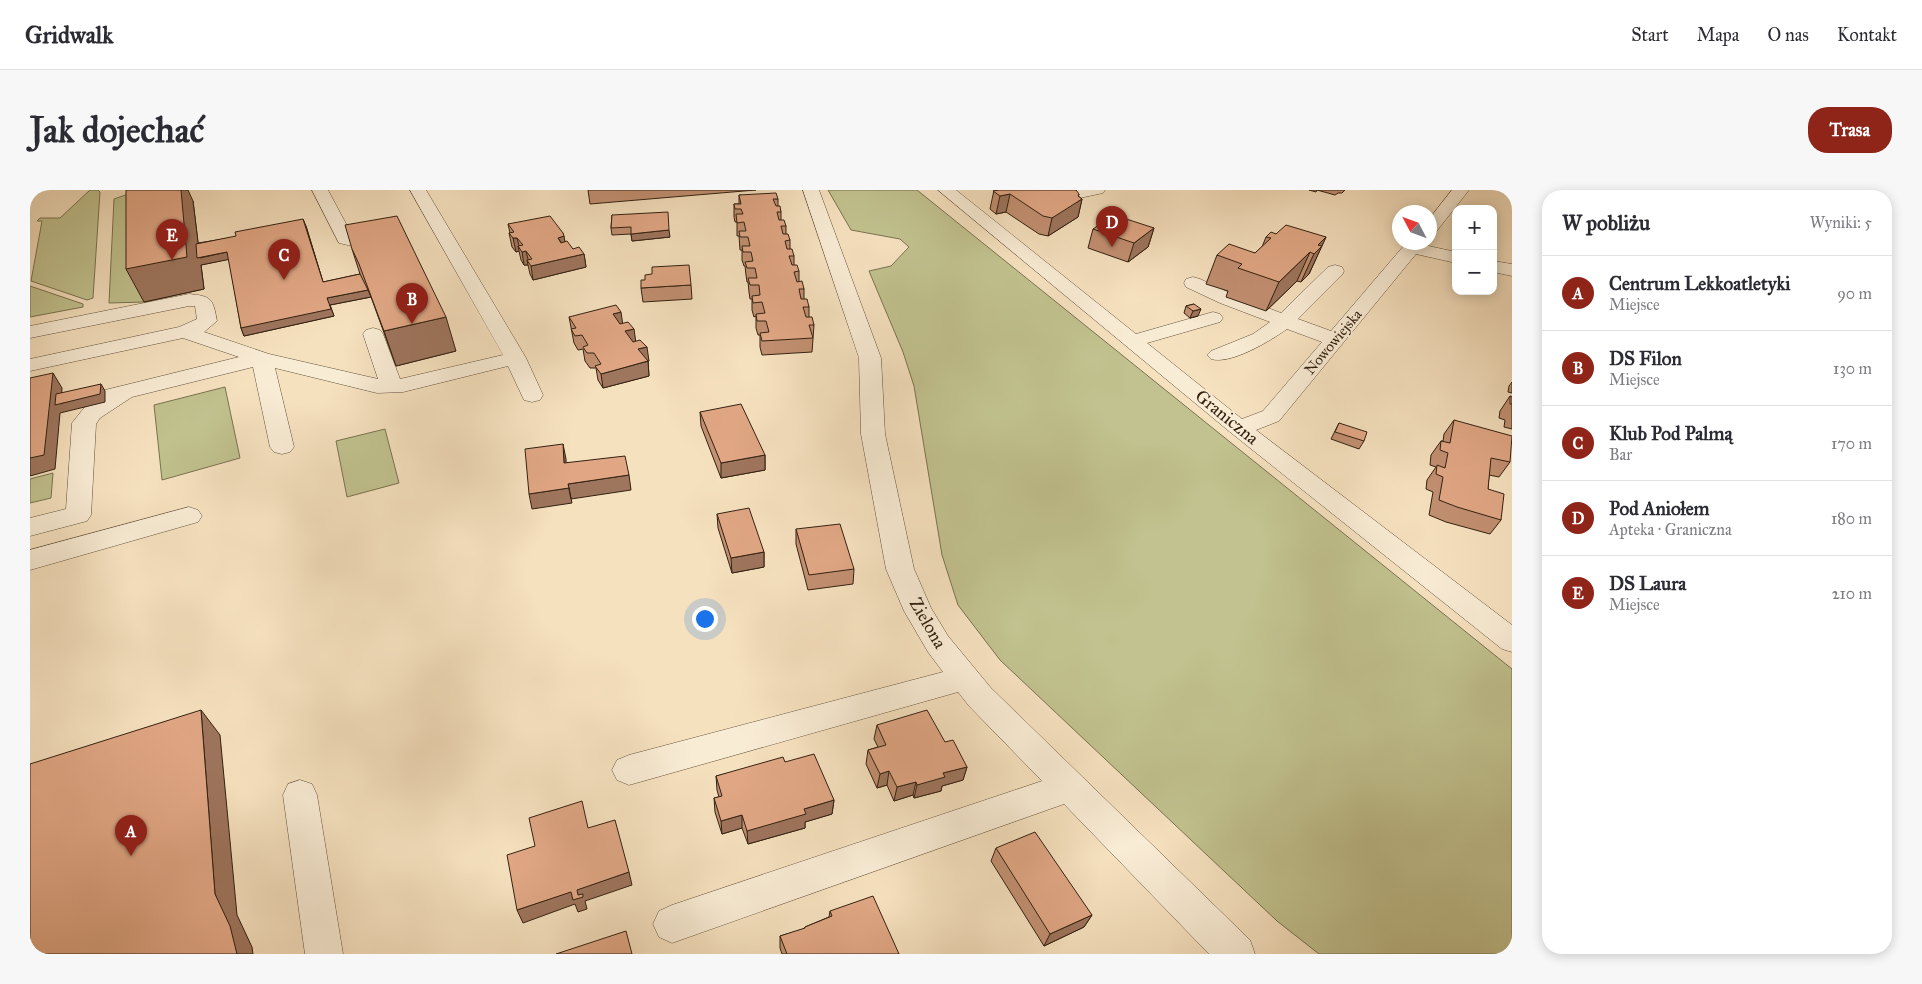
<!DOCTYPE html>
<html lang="pl">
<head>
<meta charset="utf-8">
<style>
	body { margin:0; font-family:"IM FELL Great Primer",serif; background:#f7f7f7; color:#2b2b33 }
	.controls { position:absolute; right:15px; top:15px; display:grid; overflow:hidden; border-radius:10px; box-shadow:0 2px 12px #0003 }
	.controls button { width:45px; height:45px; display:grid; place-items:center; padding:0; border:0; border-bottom:1px solid #e1e1e2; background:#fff; color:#2b2b33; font:25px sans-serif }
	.compass { position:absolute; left:1362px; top:15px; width:45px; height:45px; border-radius:50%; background:#fff; box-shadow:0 2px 12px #0003; rotate:311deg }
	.you { position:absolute; left:674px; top:428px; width:18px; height:18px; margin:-12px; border:4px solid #fff; border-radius:50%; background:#1a73e8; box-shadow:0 0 0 8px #1a73e833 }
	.badge { display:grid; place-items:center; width:32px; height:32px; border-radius:50%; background:#8f2418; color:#fff; font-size:16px; font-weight:700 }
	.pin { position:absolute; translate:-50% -41px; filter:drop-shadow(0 1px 2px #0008) }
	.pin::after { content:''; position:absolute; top:26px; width:18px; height:15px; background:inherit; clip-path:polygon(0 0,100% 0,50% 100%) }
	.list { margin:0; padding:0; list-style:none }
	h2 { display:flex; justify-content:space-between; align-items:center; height:65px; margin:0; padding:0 20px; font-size:21px }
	h2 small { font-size:16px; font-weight:400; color:#7c7c81 }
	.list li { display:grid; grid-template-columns:32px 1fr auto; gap:15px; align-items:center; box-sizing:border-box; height:75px; padding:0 20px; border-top:1px solid #e1e1e2 }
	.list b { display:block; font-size:19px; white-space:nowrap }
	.list p { margin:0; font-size:16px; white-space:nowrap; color:#7c7c81 }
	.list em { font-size:16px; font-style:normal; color:#7c7c81 }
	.map { position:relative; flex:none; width:1482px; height:764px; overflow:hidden; border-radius:20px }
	header { display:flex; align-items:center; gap:30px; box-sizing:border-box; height:70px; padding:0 25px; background:#fff; border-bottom:1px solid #e1e1e2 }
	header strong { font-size:24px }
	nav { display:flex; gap:28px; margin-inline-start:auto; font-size:18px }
	.intro { display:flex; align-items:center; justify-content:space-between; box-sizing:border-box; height:120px; padding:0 30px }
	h1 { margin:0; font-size:35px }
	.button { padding:12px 22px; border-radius:20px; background:#8f2418; color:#fff; font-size:18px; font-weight:700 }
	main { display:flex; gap:30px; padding:0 30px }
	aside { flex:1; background:#fff; border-radius:20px; box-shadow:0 2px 12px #0003 }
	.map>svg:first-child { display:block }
</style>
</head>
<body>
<header>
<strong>Gridwalk</strong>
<nav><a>Start</a><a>Mapa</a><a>O nas</a><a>Kontakt</a></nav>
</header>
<div class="intro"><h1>Jak dojechać</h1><a class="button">Trasa</a></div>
<main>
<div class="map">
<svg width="1482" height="764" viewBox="0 0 1482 764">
	<rect width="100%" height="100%" fill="#f6e1bf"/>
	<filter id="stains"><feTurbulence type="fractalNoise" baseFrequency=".004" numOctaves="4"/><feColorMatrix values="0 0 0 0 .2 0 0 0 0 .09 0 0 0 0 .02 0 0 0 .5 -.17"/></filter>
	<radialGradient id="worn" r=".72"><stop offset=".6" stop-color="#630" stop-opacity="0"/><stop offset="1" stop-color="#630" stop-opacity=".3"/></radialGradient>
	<path fill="#c1c28f" stroke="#7a7250" d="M60,0H68L70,2L63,108L57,110L1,91L12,31H7L10,28H30Z
		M110,0L114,112L79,113L84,9Z
		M798,0H887L1482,479V764H1289L1247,731L970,470L928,415L912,365L884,196L873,162L839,81L861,76L879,57L870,49L821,40Z
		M0,96L53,114V117L0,127Z
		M195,197L210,268L132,290L124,215Z
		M355,239L369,293L317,307L306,251Z
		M23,283L21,308L0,313V289Z"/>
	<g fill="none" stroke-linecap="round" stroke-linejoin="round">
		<defs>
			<path id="minor" d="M282,0H298L322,45L355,40L361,41L364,45L361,49L322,56L309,53Z
				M380,0H396L496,168L513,205L510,210L502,212L494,210L478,176L373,202L347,203L245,178L264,257L260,262L252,264L244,262L240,257L223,177L102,207L70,228L66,234L61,325L57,331L0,346V328L36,319L42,233L54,218L66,211L64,207L67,202L209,167L153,148L0,181V169L149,137L167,129L165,116H159L0,148V136L159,104C182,106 183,109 187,131L174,142L239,164L348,189L333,144L336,140L343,138L350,140L353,144L370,189L473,165Z
				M773,0H789L851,168L855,244L884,379L901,418L918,446L961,498L1220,750L1225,764H1179L1034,614L642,753L629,747L623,734L629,721L642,715L1012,591L939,516L928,502L599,595L587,590L582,580L587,570L599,565L913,482L898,462L874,421L856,379L831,244L829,168Z
				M908,0H926L1106,144L1183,122L1190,124L1193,128L1190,132L1117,153L1212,229L1233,221L1292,152L1257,139C1240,151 1201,175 1181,169L1177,165L1181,161L1223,144L1240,132L1190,113L1156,97L1154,93L1156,89L1163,87L1170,89L1204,105L1251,123L1298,77L1305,75L1312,77L1314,81L1312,85L1268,129L1301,141L1377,52H1396L1394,55L1426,62V73L1386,64L1249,231L1226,240L1482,435V462L1472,459L1200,242Z
				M999,0H1075L1073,3L1045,9L1007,5L1001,3Z
				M1422,0H1439L1406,42L1400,43V28Z
				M1463,71L1482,74V86L1463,82Z
				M159,317L168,320L172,326L168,332L0,380V360Z
				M270,590L282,594L287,605L313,764H275L253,605L258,594Z"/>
		</defs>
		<use href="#minor" stroke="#63513c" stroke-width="1"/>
		<use href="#minor" fill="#f9ecd5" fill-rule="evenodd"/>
	</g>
	<path fill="#c29072" stroke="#322111" d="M558,0H726L560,14Z
		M964,0H1046L1048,6L1052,9L1048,27L1018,46L1009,44L976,22L966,24L960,19Z
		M1279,0H1315L1312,3H1308L1305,5L1287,0L1286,2Z
		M709,5L748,9V16L751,22V30L756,36V44L760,50V59L764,66V75L769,81V91L774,99V109L779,117V127L784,135L782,162L732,165L730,157V145H728L726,138V126L724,127L722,120V109H720L719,102L718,92H717L716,85L715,76H714L712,70V60H710L709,46H707V32H705L704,27V14H709Z
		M163,11L168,53L276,36L293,92L330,84L322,59L426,161L366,176L341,107L300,115L304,126L214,146L211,138L199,69L171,75L174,99L114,112Z
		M582,25L640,47L602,51L601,44L582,45L581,38Z
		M478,34L533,43L535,52L543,59L554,64L556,77L503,90L500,84L498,75H494L491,70L489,61L486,62L482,57L479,43H480Z
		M1124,38L1118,57L1098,72L1058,58L1063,39Z
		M1246,44L1296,47L1279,84L1271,92L1267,91L1236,121L1196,107L1198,101L1176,94L1187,65L1225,63L1232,57L1236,47Z
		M661,95L662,109L613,112L611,98Z
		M1164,114L1168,126L1160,128L1154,123L1156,116Z
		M539,127L592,133L619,171H618L619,186L573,198L568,190L566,178H560L555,171L553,159L548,160L544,153Z
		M1482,192V203L1478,202L1479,196Z
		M1480,206L1482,207V239L1474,237L1475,230L1469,228L1470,221Z
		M670,222L735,265V280L691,288L671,236Z
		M1424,230L1480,272L1469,287L1459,285L1458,299L1471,330L1460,344L1416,332L1399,325L1403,302L1396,299L1397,290L1406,277L1400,275L1401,265L1411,251H1413L1414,244Z
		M1309,233L1334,251L1329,259L1301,249Z
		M687,324L734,362V377L702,383L688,338Z
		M766,339L824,379L823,394L778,400L766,354Z
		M847,535L915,552L937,577L933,590L912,596L911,601L884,608L883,605L864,611L857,595L847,598L836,574L838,560L848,557L844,549Z
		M755,572L804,610L802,624L775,632V638L718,654L712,638L692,644L685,622L684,608L689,607L687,600L686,586Z
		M966,658L1062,725L1054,737L1014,756L961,671Z
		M800,721L869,764H752L750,758V746L774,739L775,737L799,727Z"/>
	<path fill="#9e755d" stroke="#322111" d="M151,0H158L163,11L170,68L197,62L201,69L171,75L174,99L114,112L96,79Z
		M980,4L976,22L966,24L970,6Z
		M1049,4L1047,12L1052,9L1048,27L1018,46L1022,28Z
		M273,29L276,36L295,99L293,92Z
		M1124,38L1118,57L1098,72L1104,53Z
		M639,40L640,47L602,51L601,44Z
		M534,46L536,59L528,48Z
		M1296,47L1279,84L1271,92L1288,55Z
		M483,48H487L490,59L488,56L489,61L486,62Z
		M496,61L499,73L497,70L498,75H494L492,62Z
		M1280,62L1267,91L1236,121L1249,92Z
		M554,64L556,77L503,90L501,76Z
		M338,100L341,107L300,115L304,126L214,146L211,138L297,108Z
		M1171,119L1168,126L1160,128L1163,121Z
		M591,122L593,136L585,138L583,124Z
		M416,127L426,161L366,176L354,141Z
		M604,139L606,153L597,155L595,141Z
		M617,157L619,171L610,173L608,159Z
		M618,171L619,186L573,198L571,184Z
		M23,183L32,198L31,214L71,194L75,201V212L30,223L25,279L0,286V268Z
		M533,254L536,269L537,288L534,273Z
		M735,265V280L691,288V273Z
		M599,285L601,300L541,309L538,294Z
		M539,298L542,313L502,319L499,304Z
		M734,362V377L702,383L701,368Z
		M171,520L190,545L207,725L222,757L223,764H207L185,704Z
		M937,577L933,590L912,596L911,601L884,608L887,595L913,583Z
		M859,581L857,595L847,598L850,584Z
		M886,592L883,605L864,611L867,597Z
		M804,610L802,624L775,632V638L718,654L717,641L774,619Z
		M712,625V638L692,644L691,631Z
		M599,682L602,695L555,711L557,719L548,722L545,714L493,733L487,720Z
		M1062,725L1054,737L1014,756L1020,744Z"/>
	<path fill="#e1a785" stroke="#322111" d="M96,0H151L157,67L96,79Z
		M969,0H1046L1049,4L1048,6L1052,9L1022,28L1013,26L980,4L970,6L963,1Z
		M746,3L748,9H743L746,16H750L751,22H747L749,30H754L756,36H751L753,44H758L760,50L755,51L757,59H762L764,66H759L762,75H767L769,81L764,82L767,92L772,91L774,99H769L771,109H777L779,117H773L776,127H782L784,135H779L783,148L732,151L730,143L739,142L736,131H727L726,124L735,123L732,112L723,113L722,106L730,105L729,95H720L718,88H727L725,78H717L715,72L723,71L721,62H713L712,56H720L718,47H710L709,41H716L714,32L707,33L706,24H713L711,19H705L704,14H711L709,5Z
		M638,22L639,40L601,44V37L581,38L582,25Z
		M1084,25L1124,38L1104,53L1063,39Z
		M367,26L416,127L354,141L329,74L322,59L315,35Z
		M520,26L533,43L534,46L528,48L531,53L537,51L543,59L549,57L554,64L501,76L497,70L502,69L496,61L492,62L488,56L493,55L487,48H483L479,43L484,42L478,34Z
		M273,29L293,92L330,84L338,100L297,108L301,119L211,138L197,62L167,68L166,54L206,46L205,42Z
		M1256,35L1296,47L1288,55L1292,56L1284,64L1280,62L1249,92L1208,78L1212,74L1187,65L1199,54L1225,63L1241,48L1236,47L1241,42L1246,44Z
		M659,75L661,95L611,98V90H615V85L622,84V77Z
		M1164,114L1171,119L1163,121L1156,116Z
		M586,115L591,122L583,124L590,134L598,132L604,139L595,141L603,152L610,150L617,157L608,159L618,171L571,184L565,176L571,174L564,163H557L553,157L558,155L552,145L545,146L541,139L546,138L539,127Z
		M23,183L14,265L0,268V188Z
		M71,194L70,204L25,215L26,204Z
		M1480,206L1482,207V214H1480Z
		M711,214L735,265L691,273L670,222Z
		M1424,230L1482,246L1480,272L1461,268L1458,299L1474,304L1471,330L1427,317L1409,310L1413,287L1406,284L1407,275L1415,278L1418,263L1410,260L1411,251L1420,253Z
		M1309,233L1337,242L1334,251L1305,242Z
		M533,254L534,273L595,266L599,285L538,294L539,298L499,304L495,259Z
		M719,318L734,362L701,368L687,324Z
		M810,334L824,379L779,385L766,339Z
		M171,520L185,704L200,736L207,764H0V574Z
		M897,520L915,552L923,550L937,577L913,583L915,587L887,595L886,592L867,597L859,581L850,584L838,560L856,555L847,535Z
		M784,564L804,610L774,619L776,624L717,641L712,625L691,631L684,608L692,606L686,586L753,567L755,572Z
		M552,611L558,638L585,630L599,682L547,700L548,705L553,704V707L543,710L541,702L487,720L477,665L505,656L499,628Z
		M1005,642L1062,725L1020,744L966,658Z
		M843,706L869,764H757L750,746L775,738V737L802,726L800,721Z
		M596,741L602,764H526Z"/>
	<g text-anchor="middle" stroke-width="4" stroke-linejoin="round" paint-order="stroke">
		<g font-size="15" fill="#322111" stroke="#f9ecd5">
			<text transform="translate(1303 152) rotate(-50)" y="5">Nowowiejska</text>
		</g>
		<g font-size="18" fill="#322111" stroke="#f9ecd5">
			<text transform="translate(1197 227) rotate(39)" y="6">Graniczna</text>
			<text transform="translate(898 433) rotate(60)" y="6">Zielona</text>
		</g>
	</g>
	<rect width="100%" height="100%" filter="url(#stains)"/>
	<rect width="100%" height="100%" fill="url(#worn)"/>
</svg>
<div class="controls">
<button>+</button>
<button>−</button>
</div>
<svg class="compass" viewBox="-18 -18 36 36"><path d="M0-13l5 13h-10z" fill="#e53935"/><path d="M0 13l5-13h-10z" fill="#7c7c81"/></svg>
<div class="you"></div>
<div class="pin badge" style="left:101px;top:666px">A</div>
<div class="pin badge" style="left:382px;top:134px">B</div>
<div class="pin badge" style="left:254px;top:90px">C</div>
<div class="pin badge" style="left:1082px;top:57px">D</div>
<div class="pin badge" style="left:142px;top:70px">E</div>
</div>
<aside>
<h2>W pobliżu<small>Wyniki: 5</small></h2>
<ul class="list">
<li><span class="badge">A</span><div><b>Centrum Lekkoatletyki</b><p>Miejsce</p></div><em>90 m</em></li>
<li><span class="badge">B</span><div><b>DS Filon</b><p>Miejsce</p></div><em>130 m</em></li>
<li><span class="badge">C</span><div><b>Klub Pod Palmą</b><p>Bar</p></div><em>170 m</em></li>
<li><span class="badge">D</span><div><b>Pod Aniołem</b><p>Apteka · Graniczna</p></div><em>180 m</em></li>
<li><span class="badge">E</span><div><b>DS Laura</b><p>Miejsce</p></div><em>210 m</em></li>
</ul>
</aside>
</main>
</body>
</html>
